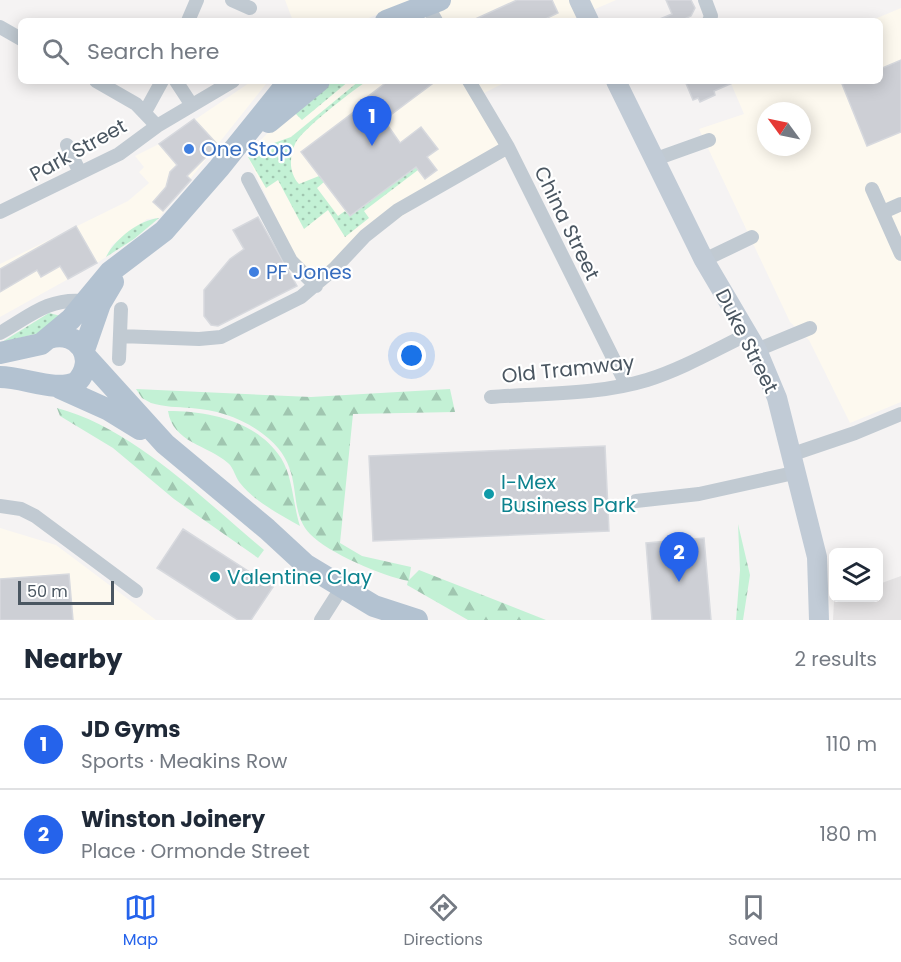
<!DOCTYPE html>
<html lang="en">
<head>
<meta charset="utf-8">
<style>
	body { margin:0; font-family:Poppins,sans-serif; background:#f6f6f7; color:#1f2937 }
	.controls { position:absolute; right:18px; bottom:18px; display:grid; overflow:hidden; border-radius:9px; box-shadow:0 3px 15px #0003 }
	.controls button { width:54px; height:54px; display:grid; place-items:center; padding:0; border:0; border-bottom:2px solid #e0e1e3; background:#fff; color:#1f2937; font:30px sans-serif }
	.compass { position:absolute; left:757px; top:102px; width:54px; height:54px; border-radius:50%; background:#fff; box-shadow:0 3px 15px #0003; rotate:303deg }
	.scale { position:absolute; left:18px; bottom:15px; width:96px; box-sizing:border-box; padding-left:6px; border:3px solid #4a5661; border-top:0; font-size:16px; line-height:21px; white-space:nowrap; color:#4a5661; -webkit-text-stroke:4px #fff; paint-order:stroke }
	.you { position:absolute; left:412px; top:356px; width:21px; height:21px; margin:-15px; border:4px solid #fff; border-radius:50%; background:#1a73e8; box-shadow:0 0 0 9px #1a73e833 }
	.badge { display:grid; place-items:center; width:39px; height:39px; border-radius:50%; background:#2563eb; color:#fff; font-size:20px; font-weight:700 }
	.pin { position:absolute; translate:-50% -50px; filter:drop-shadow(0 2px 3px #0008) }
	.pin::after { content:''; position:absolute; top:32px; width:21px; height:18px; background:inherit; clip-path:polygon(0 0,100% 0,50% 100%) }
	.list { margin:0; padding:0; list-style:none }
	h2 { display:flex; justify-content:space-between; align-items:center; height:78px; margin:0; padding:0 24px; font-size:26px }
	h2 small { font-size:20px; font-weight:400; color:#747a83 }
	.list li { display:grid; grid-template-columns:39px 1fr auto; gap:18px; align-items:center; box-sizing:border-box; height:90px; padding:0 24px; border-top:2px solid #e0e1e3 }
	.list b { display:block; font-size:22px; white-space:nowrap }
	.list p { margin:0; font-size:20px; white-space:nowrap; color:#747a83 }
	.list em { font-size:20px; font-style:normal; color:#747a83 }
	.icon { flex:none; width:33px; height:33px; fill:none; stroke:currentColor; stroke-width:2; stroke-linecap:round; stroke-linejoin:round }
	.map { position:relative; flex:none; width:901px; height:620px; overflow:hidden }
	.search { position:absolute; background:#fff; box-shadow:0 3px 15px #0003; left:18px; right:18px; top:18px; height:66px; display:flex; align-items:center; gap:15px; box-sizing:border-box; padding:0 21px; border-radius:9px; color:#747a83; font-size:22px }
	.sheet { height:258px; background:#fff }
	nav { display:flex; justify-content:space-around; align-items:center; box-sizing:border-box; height:84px; border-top:2px solid #e0e1e3; background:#fff; font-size:16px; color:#747a83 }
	nav a { display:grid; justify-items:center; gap:3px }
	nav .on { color:#2563eb }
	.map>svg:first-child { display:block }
</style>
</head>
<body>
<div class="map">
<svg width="901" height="620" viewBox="0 0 901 620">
	<defs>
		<pattern id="grass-dots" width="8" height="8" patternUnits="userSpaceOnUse" patternTransform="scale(1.5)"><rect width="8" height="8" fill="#c3f1d5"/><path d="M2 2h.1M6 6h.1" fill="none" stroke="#a0c6b0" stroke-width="1.8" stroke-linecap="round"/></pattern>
		<pattern id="forest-firs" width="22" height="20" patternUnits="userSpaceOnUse" patternTransform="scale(1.5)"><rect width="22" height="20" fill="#c3f1d5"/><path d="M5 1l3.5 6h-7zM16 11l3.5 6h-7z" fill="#a0c6b0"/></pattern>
	</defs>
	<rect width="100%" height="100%" fill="#f5f3f3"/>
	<path fill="#fdf9ef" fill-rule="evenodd" d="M285,0H410L362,21H293Z
		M414,0H616L593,10L598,21H417Z
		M901,8V402L850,423L809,340L790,322L699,129L744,114L730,81H880V21H870ZM766,111H802V147H766Z
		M252,81H266V84L159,218L147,219L112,245L106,257L97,263L0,317V264L128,201L149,183L139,172L144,167L135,156L159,144Z
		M332,81H508L480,95L515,152L441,191L372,236L322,289L294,256L247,155L277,123Z
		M0,528L56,545L156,620H0Z"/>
	<path fill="#e6e4e5" d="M901,576V620H833L834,601L844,598H878L879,584Z"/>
	<path fill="url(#grass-dots)" d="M334,81H349L302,120L293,111Z
		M359,81H367C352,91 301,130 295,144C289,158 289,173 299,184L319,176L324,182L317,188L338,216L345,211L350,216L416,167L418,170L364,211L369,218L345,237L328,210L304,229L278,180L266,188L248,157L257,149L291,137Z
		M159,218L134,239L106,257C115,239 139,220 159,218Z
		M49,313L65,317L44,332L2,342Z"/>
	<path fill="url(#forest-firs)" d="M136,389L311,397L450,389L455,412L353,414L340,543L362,556L411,567L409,580L419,570L546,620H468L407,585L408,581C383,576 328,553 310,534C284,507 309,468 263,434C242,418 218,410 191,408C177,407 164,407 151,403L142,398Z
		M57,408C133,428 204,500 264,550L258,558L174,499L113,448L60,416Z
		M168,411C209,411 257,421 281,458C293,477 293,505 300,526C279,514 255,502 240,483C235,477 234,468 228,463C208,445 173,443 168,411Z
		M738,524L750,575L743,620H736L740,570Z"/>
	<path fill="#cdcfd5" stroke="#d7d9de" stroke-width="1.5" d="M517,0H552L558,13L541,21H471Z
		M666,0H691L695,8L691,16L680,21H655L672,14Z
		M901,60V132L867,146L842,84L850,81H880V69Z
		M388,81H436L384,120L400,143L421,127L438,149L427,157L437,170L425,179L416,167L350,216L301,152L363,105L361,102Z
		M685,81H737L714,91L715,95L700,102L698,98L693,100Z
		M194,119L218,145L187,176L191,180L163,211L153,202L166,187L170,172L177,165L159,144Z
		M258,217L297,286L218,326L211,325L204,316V290L230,259L244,249L233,230Z
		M76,226L97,263L68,279L60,266L41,277L37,270L0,292V269Z
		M605,446L609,531L373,541L369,456Z
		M183,529L273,587L251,620H238L157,568Z
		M704,538L711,620H652L646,543Z
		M69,574L73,620H0V579Z"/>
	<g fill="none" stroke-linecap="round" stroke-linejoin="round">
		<path stroke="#c1cad2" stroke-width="14" d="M232,0L250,8
			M705,0L711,16L709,21
			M427,5L436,21
			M188,21L197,0
			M0,27L21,39
			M96,81L136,104L157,126
			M176,81L191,104
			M469,81L508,147L626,384
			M145,112L162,81
			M67,145L80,173
			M653,160L709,140
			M248,179L291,261L316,286
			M872,189L901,254
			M0,212L119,154L157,126L233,81
			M883,212L901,204
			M704,260L752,237
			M0,333C30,316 48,298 83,301
			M120,336L199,339L221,337L301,297L335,268L365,236L398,210L508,147
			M757,350L810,328
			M119,359L121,309
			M491,397C542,393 598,395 647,380C682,369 715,350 748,334
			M793,454L855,433L901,414
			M636,501L699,494L798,472
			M0,506L21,509L35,516L136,591
			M321,620L342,587"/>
		<path stroke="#c1cbd6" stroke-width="20" d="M579,0L589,21
			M616,81L704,260L757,350L777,398L817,557L819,620"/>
		<path stroke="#b3c2d1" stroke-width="22" d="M386,21L440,0
			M269,122L319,81
			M84,350L100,304L113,282
			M0,353L41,344L71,319L110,272L164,231L219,168L289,81
			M87,358L165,444L267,529L306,565L374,606L417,620
			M0,377C25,377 56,393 77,382C98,359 79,329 49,338
			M60,388L109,410L140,429"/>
	</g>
	<g fill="#3f7fe0" stroke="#fff" stroke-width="2">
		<circle cx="189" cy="149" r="6"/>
		<circle cx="254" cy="272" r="6"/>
	</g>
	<g fill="#0f9aa8" stroke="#fff" stroke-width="2">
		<circle cx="489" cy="494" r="6"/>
		<circle cx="215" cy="577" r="6"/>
	</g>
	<g text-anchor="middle" stroke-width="4.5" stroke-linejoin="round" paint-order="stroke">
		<g font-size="20" fill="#366cbe" stroke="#fff" text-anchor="start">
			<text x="201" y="156">One Stop</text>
			<text x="266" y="279">PF Jones</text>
		</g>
		<g font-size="20" fill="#4a5661" stroke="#fff">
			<text transform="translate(78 150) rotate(-29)" y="7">Park Street</text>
			<text transform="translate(567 223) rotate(64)" y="7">China Street</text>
			<text transform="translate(747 341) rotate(63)" y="7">Duke Street</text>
			<text transform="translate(568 369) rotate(-6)" y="7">Old Tramway</text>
		</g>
		<g font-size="20" fill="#0d838f" stroke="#fff" text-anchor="start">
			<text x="501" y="489">I-Mex<tspan x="501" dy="23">Business Park</tspan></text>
			<text x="227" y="584">Valentine Clay</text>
		</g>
	</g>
</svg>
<div class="controls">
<button><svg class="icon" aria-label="layers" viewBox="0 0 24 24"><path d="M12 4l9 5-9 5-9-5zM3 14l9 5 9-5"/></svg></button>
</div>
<svg class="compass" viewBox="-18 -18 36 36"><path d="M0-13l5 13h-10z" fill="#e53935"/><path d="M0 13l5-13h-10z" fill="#747a83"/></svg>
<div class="scale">50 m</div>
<div class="you"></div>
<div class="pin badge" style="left:372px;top:146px">1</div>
<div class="pin badge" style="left:679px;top:582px">2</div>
<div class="search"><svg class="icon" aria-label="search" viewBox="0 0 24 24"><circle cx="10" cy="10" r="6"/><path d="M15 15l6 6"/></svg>Search here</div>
</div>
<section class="sheet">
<h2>Nearby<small>2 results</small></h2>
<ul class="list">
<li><span class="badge">1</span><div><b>JD Gyms</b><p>Sports · Meakins Row</p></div><em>110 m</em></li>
<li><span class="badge">2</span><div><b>Winston Joinery</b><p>Place · Ormonde Street</p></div><em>180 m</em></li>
</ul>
</section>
<nav>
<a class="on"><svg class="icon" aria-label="map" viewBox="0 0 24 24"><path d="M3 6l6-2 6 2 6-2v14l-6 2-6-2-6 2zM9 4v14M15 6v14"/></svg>Map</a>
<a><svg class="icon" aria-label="directions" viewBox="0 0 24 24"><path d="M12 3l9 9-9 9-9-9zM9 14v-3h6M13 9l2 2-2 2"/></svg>Directions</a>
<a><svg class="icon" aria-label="saved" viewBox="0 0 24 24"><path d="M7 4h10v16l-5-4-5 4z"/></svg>Saved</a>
</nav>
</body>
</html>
